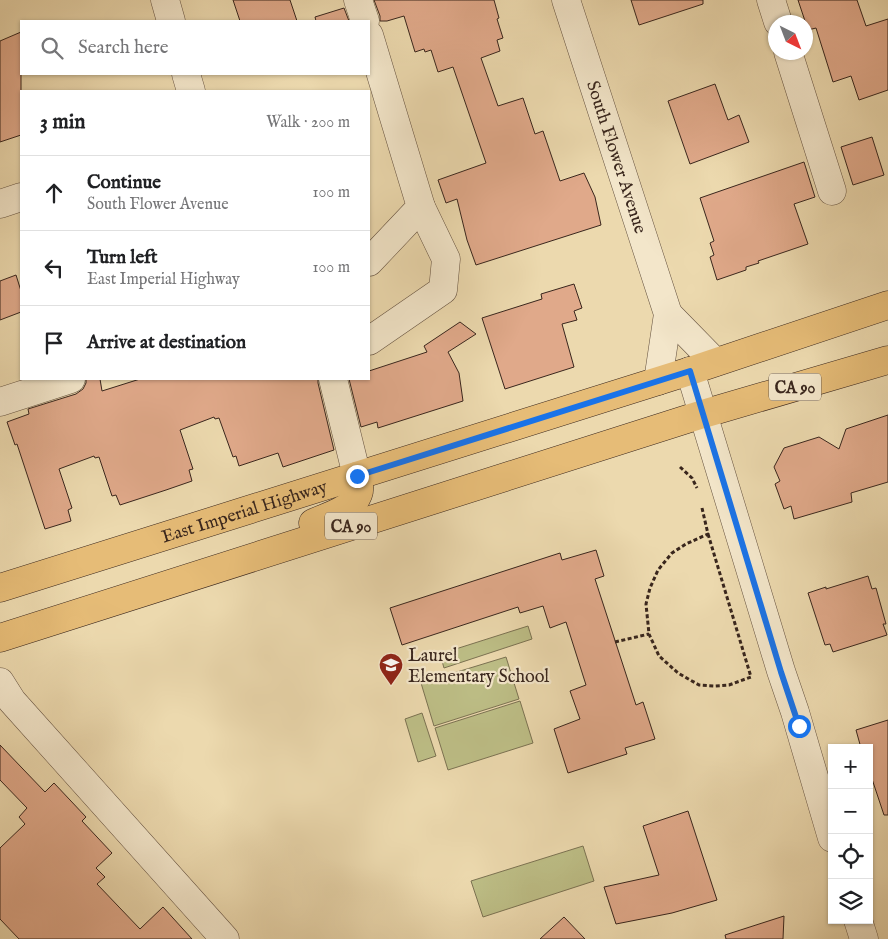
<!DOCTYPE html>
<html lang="en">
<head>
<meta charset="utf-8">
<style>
	body { margin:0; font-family:"IM FELL English",serif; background:#f6f6f6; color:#202124 }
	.controls { position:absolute; right:15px; bottom:15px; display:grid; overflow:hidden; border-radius:0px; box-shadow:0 1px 4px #0004 }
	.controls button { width:45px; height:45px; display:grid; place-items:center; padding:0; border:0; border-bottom:1px solid #e0e0e0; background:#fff; color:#202124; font:25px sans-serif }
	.compass { position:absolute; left:768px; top:15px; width:45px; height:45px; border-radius:50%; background:#fff; box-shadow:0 1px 4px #0004; rotate:138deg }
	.stop { position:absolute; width:15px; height:15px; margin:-11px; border:4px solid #1a73e8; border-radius:50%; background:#fff }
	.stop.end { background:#1a73e8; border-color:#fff; box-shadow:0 1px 5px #0008 }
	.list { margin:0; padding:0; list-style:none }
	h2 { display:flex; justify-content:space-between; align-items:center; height:65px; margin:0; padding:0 20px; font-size:21px }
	h2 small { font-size:16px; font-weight:400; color:#757577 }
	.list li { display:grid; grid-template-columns:32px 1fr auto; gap:15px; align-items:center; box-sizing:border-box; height:75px; padding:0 20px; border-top:1px solid #e0e0e0 }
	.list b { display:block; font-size:19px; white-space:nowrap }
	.list p { margin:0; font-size:16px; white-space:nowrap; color:#757577 }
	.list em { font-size:16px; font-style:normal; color:#757577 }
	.icon { flex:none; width:28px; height:28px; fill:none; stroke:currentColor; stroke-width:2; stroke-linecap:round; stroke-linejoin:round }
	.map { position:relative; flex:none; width:888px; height:939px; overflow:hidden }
	.search { position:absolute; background:#fff; box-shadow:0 1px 4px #0004; left:20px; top:20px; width:350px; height:55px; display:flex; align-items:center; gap:12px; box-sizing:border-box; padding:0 18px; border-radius:0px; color:#757577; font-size:19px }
	.panel { position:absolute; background:#fff; box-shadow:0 1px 4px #0004; left:20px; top:90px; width:350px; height:290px; border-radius:0px }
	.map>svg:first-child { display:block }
</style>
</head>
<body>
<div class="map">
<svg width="888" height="939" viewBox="0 0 888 939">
	<rect width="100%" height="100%" fill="#ecd9ae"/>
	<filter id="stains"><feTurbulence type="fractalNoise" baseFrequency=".004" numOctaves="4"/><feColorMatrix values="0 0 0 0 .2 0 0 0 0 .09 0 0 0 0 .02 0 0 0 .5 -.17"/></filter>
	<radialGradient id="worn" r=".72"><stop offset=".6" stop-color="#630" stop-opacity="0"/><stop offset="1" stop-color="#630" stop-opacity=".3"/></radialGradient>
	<path fill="#bdbe86" stroke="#7b7252" d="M528,626L532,639L444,668L440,654Z
		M506,657L519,699L434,726L421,683Z
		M520,701L533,743L448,770L435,728Z
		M422,713L436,756L418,762L405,719Z
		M583,846L594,881L483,917L471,881Z"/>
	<path fill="#e0a98a" stroke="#39261d" d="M233,0H290L297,21H240Z
		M374,0H494L499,18L497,19L503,38L497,40L500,51L481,58L498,106L523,98L535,134L543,131L560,181L584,173L595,197L601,225L476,265L467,240L457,199L446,203L438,180L486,163L453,67L438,72L431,50L425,52L424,49L415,52L404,16L387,21H380V16Z
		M631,0H703V4L639,25Z
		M798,0H857L866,26L888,19V90L859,100L851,76L833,82L816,28L808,30Z
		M344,8L349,21H316L315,17Z
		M21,32V135L0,142V41Z
		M715,84L728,120L739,115L749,142L690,164L668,101Z
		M872,137L884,175L853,185L841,147Z
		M804,162L815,197L794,204L808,244L758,261L759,263L746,267V270L717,280L710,257L714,255L710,243L714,241L700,198Z
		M16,275L21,291V312L0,320V281Z
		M574,284L582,308L574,311L577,320L562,324L574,367L505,389L482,318L542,299L541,294Z
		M460,322L476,334L448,352L459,373L463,401L378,428L377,422L361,427L349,379H369V371L427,352L424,346Z
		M86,379H100L102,391L140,379H318V383L334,450L283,467L278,453L239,466L236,456L233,457L219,418L215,419L214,417L180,430L193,469L189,470L192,481L166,490L120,505L116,495L112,496L99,457L95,458L94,456L59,469L72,508L68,510L71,521L45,529L17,444L15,445L7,422L29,414L28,409L76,394L83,389L86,383Z
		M888,415V482L851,493L852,502L794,519L791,506L784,509L775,484L780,481L774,467L784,448L819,437L839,449L846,429Z
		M596,550L604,576L595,579L636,705L643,702L655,739L625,748L627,754L568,773L554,729L580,719L570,691L586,685L566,622L550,628L543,606L520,613L518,607L402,645L390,608L560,553L562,560Z
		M868,576L872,589L876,588L886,624H883L887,635L833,652L830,644L825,645L808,593L826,587V589Z
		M888,720V815H884L869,770V748H861L856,730Z
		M0,745L45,792L54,783L86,817L82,821L112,853L96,868L105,877L97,884L140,929L163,907L192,939H19L0,919V848L25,824L19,817L27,808L0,780Z
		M688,811L717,900L672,913L616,924L604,887L659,875L643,826Z
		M784,916L783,939H726L725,935Z
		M564,917L585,939H540Z"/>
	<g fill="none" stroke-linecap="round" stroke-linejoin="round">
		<defs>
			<g id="minor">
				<path d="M165,0L171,21"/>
				<path d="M358,0L365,21"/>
				<path id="s1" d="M566,0L668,314L658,381"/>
				<path d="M771,0L778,22"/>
				<path d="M369,35L421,207L369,262"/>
				<path d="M788,52L832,191"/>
				<path d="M186,74L191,91"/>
				<path d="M0,204L21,197"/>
				<path d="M668,314L715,362"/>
				<path d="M369,341L443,290L446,259L421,207"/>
				<path d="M690,371L781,671L795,712L832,838"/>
				<path d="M333,379L357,476"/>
				<path d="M0,402L71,379"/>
				<path d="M0,682L12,701L225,939"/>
				<path d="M858,920L864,939"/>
			</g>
			<g id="major">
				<path d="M313,523C335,513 368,506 357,476"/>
				<path id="s2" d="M0,588L690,371L888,305"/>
				<path d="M0,638L703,414L888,360"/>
			</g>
		</defs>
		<use href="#minor" stroke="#665341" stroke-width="29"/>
		<use href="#major" stroke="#39261d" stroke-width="29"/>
		<path stroke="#39261d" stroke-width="3" stroke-dasharray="4 2.5" stroke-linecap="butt" d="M680,467L692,478L697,488
			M702,508L708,534
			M708,534L751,677L729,685L715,686L699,685L678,673L659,656L649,634L646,604L650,588L658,570L672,553L686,544Z
			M615,642L649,634"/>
		<use href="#minor" stroke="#f3e6ca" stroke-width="28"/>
		<use href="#major" stroke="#e6bc77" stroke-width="28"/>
	</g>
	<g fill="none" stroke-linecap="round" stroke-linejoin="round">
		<path stroke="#1a73e8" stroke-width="6" d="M357,476L690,371L781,672L799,726"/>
	</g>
	<defs>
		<symbol id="school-pin" viewBox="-11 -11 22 30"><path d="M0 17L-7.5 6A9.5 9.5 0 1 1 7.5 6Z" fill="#8f2418" stroke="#f3e6ca"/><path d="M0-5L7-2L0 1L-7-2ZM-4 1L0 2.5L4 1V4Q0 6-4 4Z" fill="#fff"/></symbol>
	</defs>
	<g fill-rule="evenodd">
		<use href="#school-pin" x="377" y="651" width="28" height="38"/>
	</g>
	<g text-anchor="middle" stroke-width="4.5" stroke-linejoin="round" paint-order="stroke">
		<g fill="#f3e6ca" stroke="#716051" stroke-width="1">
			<rect x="769" y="373.5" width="52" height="27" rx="4"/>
			<rect x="325" y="512.5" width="52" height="27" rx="4"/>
		</g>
		<g font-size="16" font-weight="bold" fill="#39261d">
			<text x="795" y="393">CA 90</text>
			<text x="351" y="532">CA 90</text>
		</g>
		<g font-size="18" fill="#39261d" stroke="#f3e6ca">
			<text dy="6" stroke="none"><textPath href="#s1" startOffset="165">South Flower Avenue</textPath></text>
			<text dy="6" stroke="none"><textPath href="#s2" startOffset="256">East Imperial Highway</textPath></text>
		</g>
		<g font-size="18" fill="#39261d" stroke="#f3e6ca" text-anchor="start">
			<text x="408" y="661">Laurel<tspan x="408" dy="21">Elementary School</tspan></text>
		</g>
	</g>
	<rect width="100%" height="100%" filter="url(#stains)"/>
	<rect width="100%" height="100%" fill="url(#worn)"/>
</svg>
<div class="controls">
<button>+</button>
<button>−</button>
<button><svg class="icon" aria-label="locate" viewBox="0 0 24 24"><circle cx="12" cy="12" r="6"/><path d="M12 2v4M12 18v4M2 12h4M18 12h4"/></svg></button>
<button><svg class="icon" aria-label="layers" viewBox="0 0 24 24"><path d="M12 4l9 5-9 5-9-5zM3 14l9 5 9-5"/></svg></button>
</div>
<svg class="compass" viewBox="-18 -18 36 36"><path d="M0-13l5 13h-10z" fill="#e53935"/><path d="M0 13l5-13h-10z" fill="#757577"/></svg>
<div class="stop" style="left:799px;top:726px"></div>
<div class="stop end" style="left:357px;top:476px"></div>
<div class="search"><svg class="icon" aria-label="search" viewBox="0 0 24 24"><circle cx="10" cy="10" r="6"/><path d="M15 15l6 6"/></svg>Search here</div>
<section class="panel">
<h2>3 min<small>Walk · 200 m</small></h2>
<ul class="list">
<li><svg class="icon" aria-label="ahead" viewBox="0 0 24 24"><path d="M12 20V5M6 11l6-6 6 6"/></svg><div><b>Continue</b><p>South Flower Avenue</p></div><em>100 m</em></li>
<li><svg class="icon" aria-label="left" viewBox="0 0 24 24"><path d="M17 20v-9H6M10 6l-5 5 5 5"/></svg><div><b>Turn left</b><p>East Imperial Highway</p></div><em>100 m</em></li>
<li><svg class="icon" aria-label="arrive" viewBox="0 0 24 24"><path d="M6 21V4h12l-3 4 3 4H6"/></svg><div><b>Arrive at destination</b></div></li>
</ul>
</section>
</div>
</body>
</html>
